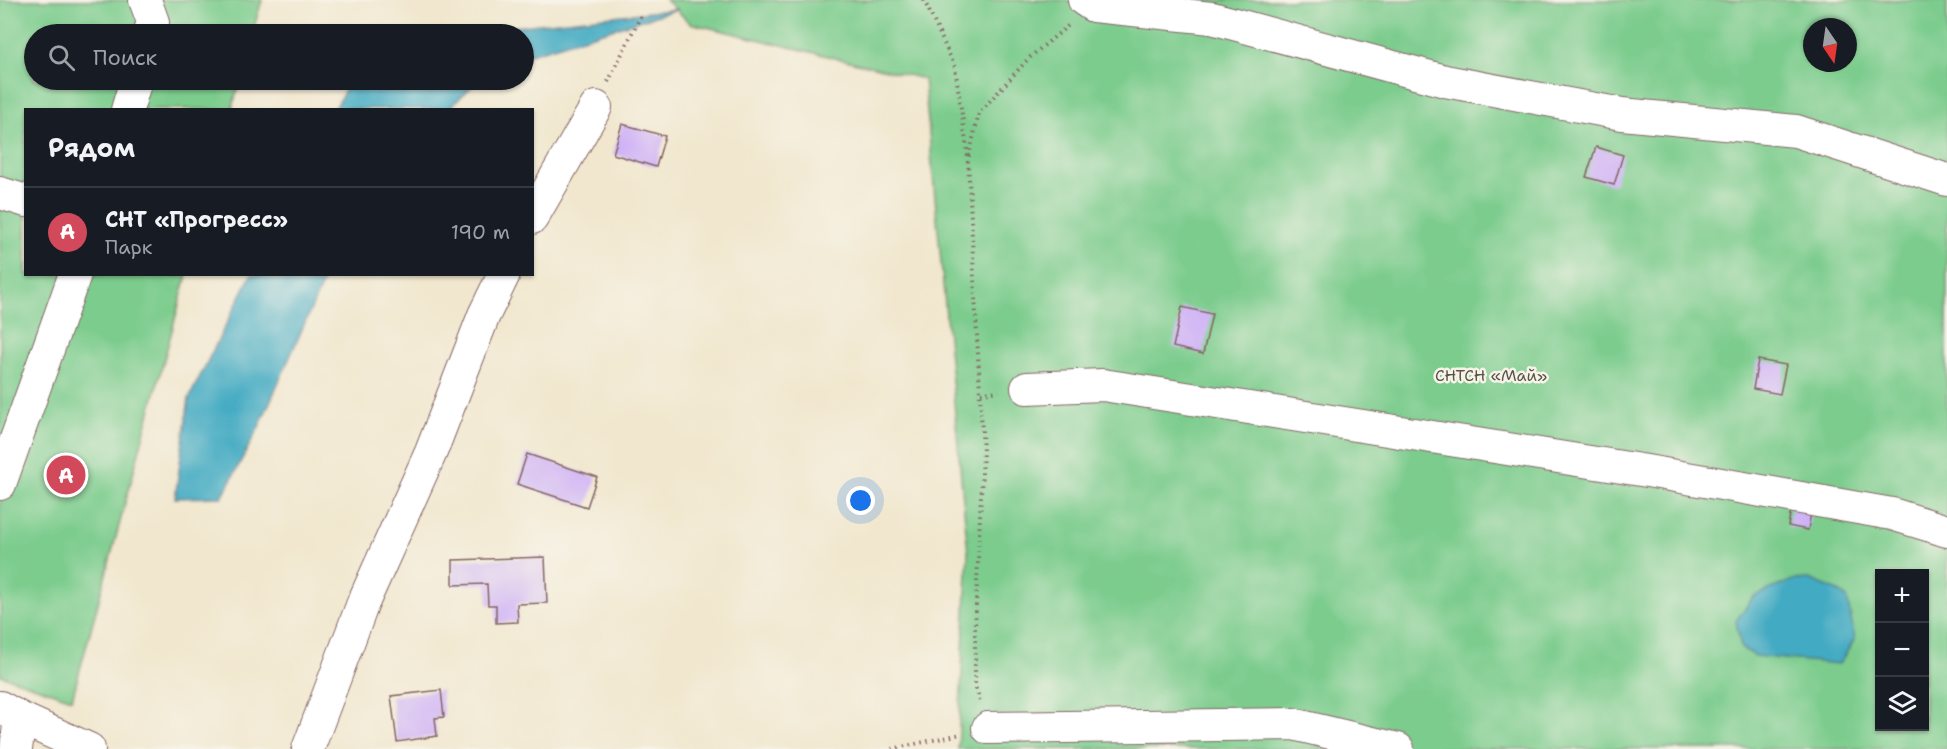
<!DOCTYPE html>
<html lang="ru">
<head>
<meta charset="utf-8">
<style>
	body { margin:0; font-family:"Shantell Sans",sans-serif; background:#20242c; color:#f1f3f6 }
	.controls { position:absolute; right:18px; bottom:18px; display:grid; overflow:hidden; border-radius:0px; box-shadow:0 2px 4px #0004 }
	.controls button { width:54px; height:54px; display:grid; place-items:center; padding:0; border:0; border-bottom:2px solid #363941; background:#171b24; color:#f1f3f6; font:30px sans-serif }
	.compass { position:absolute; left:1803px; top:18px; width:54px; height:54px; border-radius:50%; background:#171b24; box-shadow:0 2px 4px #0004; rotate:167deg }
	.you { position:absolute; left:861px; top:501px; width:21px; height:21px; margin:-15px; border:4px solid #fff; border-radius:50%; background:#1a73e8; box-shadow:0 0 0 9px #1a73e833 }
	.badge { display:grid; place-items:center; width:39px; height:39px; border-radius:50%; background:#d1495b; color:#fff; font-size:20px; font-weight:700 }
	.pin { position:absolute; translate:-50% -50%; border:3px solid #fff; box-shadow:0 2px 6px #0006 }
	.list { margin:0; padding:0; list-style:none }
	h2 { display:flex; justify-content:space-between; align-items:center; height:78px; margin:0; padding:0 24px; font-size:26px }
	h2 small { font-size:20px; font-weight:400; color:#9ea1a6 }
	.list li { display:grid; grid-template-columns:39px 1fr auto; gap:18px; align-items:center; box-sizing:border-box; height:90px; padding:0 24px; border-top:2px solid #363941 }
	.list b { display:block; font-size:22px; white-space:nowrap }
	.list p { margin:0; font-size:20px; white-space:nowrap; color:#9ea1a6 }
	.list em { font-size:20px; font-style:normal; color:#9ea1a6 }
	.icon { flex:none; width:33px; height:33px; fill:none; stroke:currentColor; stroke-width:2; stroke-linecap:round; stroke-linejoin:round }
	.map { position:relative; flex:none; width:1947px; height:749px; overflow:hidden }
	.search { position:absolute; background:#171b24; box-shadow:0 2px 4px #0004; left:24px; top:24px; width:510px; height:66px; display:flex; align-items:center; gap:15px; box-sizing:border-box; padding:0 21px; border-radius:33px; color:#9ea1a6; font-size:22px }
	.panel { position:absolute; background:#171b24; box-shadow:0 2px 4px #0004; left:24px; top:108px; width:510px; height:168px; border-radius:0px }
	.map>svg:first-child { display:block }
</style>
</head>
<body>
<div class="map">
<svg width="1947" height="749" viewBox="0 0 1947 749">
	<rect width="100%" height="100%" fill="#f7f3e8"/>
	<filter id="ink" filterUnits="userSpaceOnUse"><feTurbulence type="fractalNoise" baseFrequency=".0167" numOctaves="2"/><feDisplacementMap in="SourceGraphic" scale="12" xChannelSelector="R" yChannelSelector="G"/><feConvolveMatrix kernelMatrix="1 2 1 2 8 2 1 2 1" color-interpolation-filters="sRGB"/></filter>
	<filter id="wash" filterUnits="userSpaceOnUse"><feTurbulence type="fractalNoise" baseFrequency=".008" numOctaves="4" result="noise"/><feDisplacementMap in="SourceGraphic" scale="24" xChannelSelector="R" yChannelSelector="G"/><feGaussianBlur stdDeviation="1.35" result="paint"/><feColorMatrix in="noise" values="0 0 0 0 0 0 0 0 0 0 0 0 0 0 0 0 0 1.4 0 .05"/><feComposite in="paint" operator="in"/></filter>
	<g filter="url(#wash)">
		<rect width="100%" height="100%" fill="#f1e7ce"/>
		<path fill="#7bcc8d" stroke="#62765c" stroke-width="1.5" fill-rule="evenodd" d="M0,0H262L252,34H34V80H240L232,109L26,110V274L187,275L72,699L0,675Z
			M666,0H1947V749H958L968,553L924,79L690,23ZM1812,27H1848V63H1812ZM1880,574H1924V726H1880Z"/>
		<path fill="#42aac2" stroke="#466476" stroke-width="1.5" d="M678,9L524,56V34H476L493,29Z
			M350,80H479L448,109H335Z
			M251,275H326L259,427L222,497L175,498L189,398Z
			M1809,579L1836,590L1847,598L1855,639L1839,664L1756,656L1741,648L1736,621L1754,596L1793,580Z"/>
		<g id="blocks">
			<path fill="#ceb0f7" d="M622,124L665,136L656,167L613,154Z
				M1596,147L1623,155L1614,185L1586,177Z
				M1182,307L1212,314L1203,354L1173,347Z
				M1758,360L1786,365L1780,394L1753,389Z
				M527,454L597,477L587,507L517,484Z
				M1791,509L1811,513L1808,530L1788,526Z
				M545,557L547,603L517,604L518,622L496,623V605H488L487,584L453,585V560Z
				M441,690L444,717L435,718L437,736L397,742L391,696Z"/>
		</g>
	</g>
	<g filter="url(#ink)">
		<use href="#blocks" fill-opacity="0" stroke="#846564" stroke-width="1.5"/>
		<g fill="none" stroke-linecap="round" stroke-linejoin="round">
			<defs>
				<path id="minor" d="M145,0L153,22L149,34
					M1084,0L1093,6L1212,18L1445,81L1622,114L1796,131L1947,180
					M127,110L136,80
					M0,193L26,201
					M532,218L596,107
					M1027,388L1103,385L1647,471L1892,514L1947,531
					M0,484L75,274
					M0,707L20,718L16,749
					M20,718L89,749
					M988,728L1293,724L1398,749
					M308,749L363,603L431,452L484,315L504,274"/>
			</defs>
			<use href="#minor" stroke="#846564" stroke-width="34"/>
			<path stroke="#846564" stroke-width="4" stroke-dasharray="1.5 4.5" stroke-linecap="butt" d="M924,0L955,67L968,156
				M608,82L642,13
				M981,393L999,391
				M980,701L975,686V626L983,451L968,160L979,113L1029,58L1070,24
				M892,749L961,734"/>
			<use href="#minor" stroke="#fff" stroke-width="32"/>
		</g>
	</g>
	<g text-anchor="middle" stroke-width="5" stroke-linejoin="round" paint-order="stroke">
		<g font-size="16" fill="#595348" stroke="#f7f3e8">
			<text x="1491" y="381">СНТСН «Май»</text>
		</g>
	</g>
</svg>
<div class="controls">
<button>+</button>
<button>−</button>
<button><svg class="icon" aria-label="layers" viewBox="0 0 24 24"><path d="M12 4l9 5-9 5-9-5zM3 14l9 5 9-5"/></svg></button>
</div>
<svg class="compass" viewBox="-18 -18 36 36"><path d="M0-13l5 13h-10z" fill="#e53935"/><path d="M0 13l5-13h-10z" fill="#9ea1a6"/></svg>
<div class="you"></div>
<div class="pin badge" style="left:66px;top:475px">A</div>
<div class="search"><svg class="icon" aria-label="search" viewBox="0 0 24 24"><circle cx="10" cy="10" r="6"/><path d="M15 15l6 6"/></svg>Поиск</div>
<section class="panel">
<h2>Рядом<small></small></h2>
<ul class="list">
<li><span class="badge">A</span><div><b>СНТ «Прогресс»</b><p>Парк</p></div><em>190 m</em></li>
</ul>
</section>
</div>
</body>
</html>
